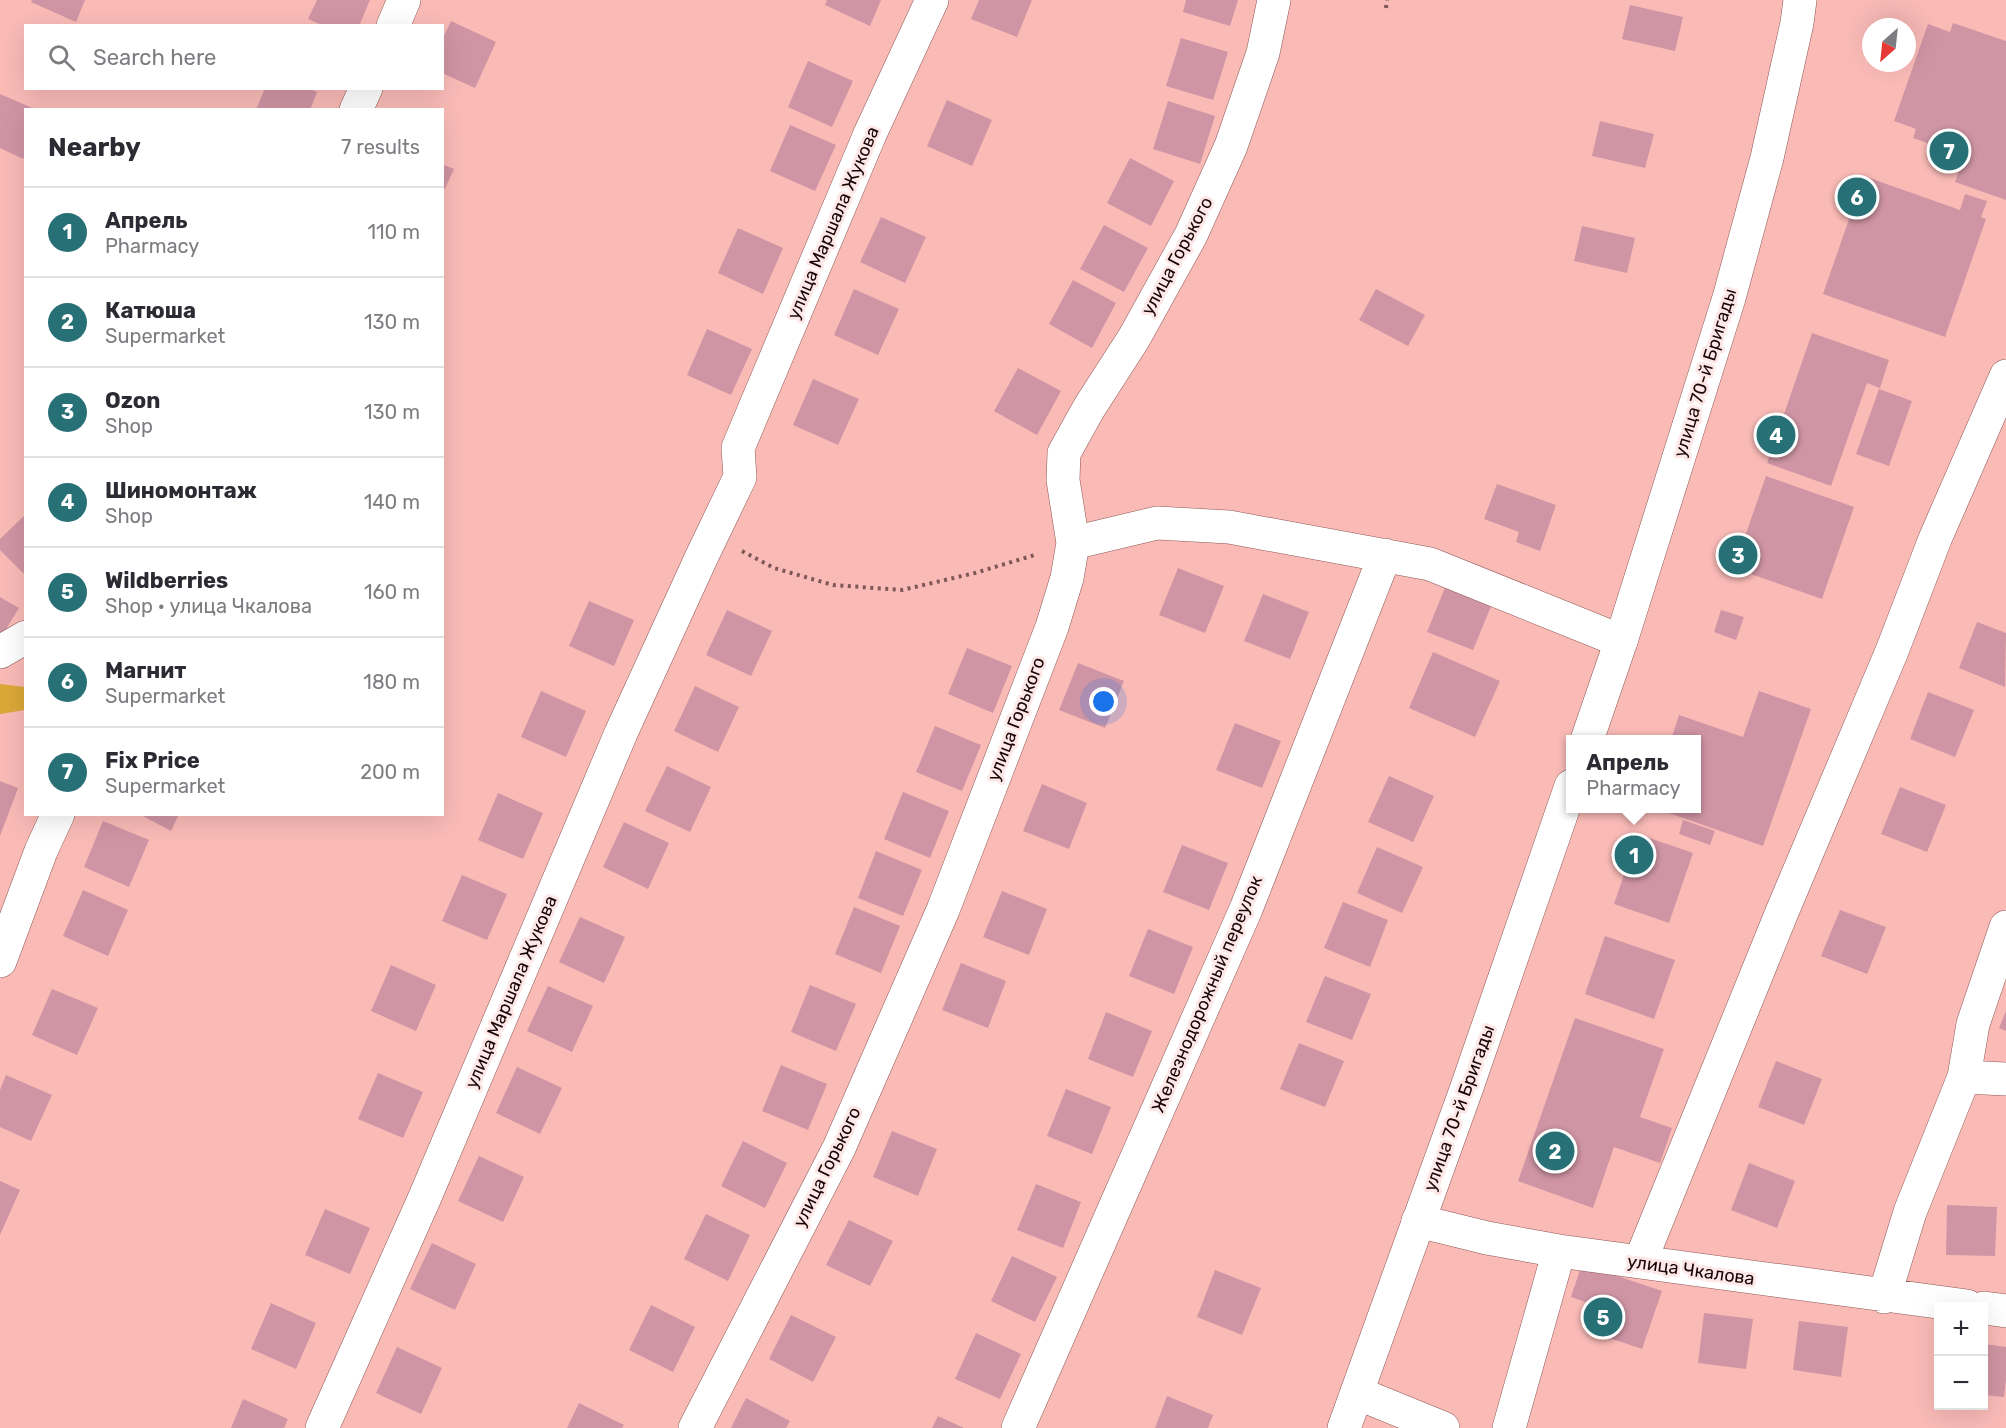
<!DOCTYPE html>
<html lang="en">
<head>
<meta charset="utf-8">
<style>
	body { margin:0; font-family:Rubik,sans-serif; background:#f2f2f3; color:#2b2b33 }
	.controls { position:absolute; right:18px; bottom:18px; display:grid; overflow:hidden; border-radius:0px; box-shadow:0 6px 24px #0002 }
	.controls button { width:54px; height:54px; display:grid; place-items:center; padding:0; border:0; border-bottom:2px solid #e1e1e2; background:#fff; color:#2b2b33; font:30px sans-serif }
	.compass { position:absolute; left:1862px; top:18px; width:54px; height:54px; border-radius:50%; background:#fff; box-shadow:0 6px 24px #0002; rotate:207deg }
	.you { position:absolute; left:1104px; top:702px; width:21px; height:21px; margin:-15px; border:4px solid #fff; border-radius:50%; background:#1a73e8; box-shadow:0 0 0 9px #1a73e833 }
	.badge { display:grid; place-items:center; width:39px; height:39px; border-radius:50%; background:#267076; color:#fff; font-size:20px; font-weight:700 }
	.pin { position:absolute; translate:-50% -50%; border:3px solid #fff; box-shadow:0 2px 6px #0006 }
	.popup { position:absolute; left:1566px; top:735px; width:135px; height:78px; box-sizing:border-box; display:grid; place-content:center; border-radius:0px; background:#fff; filter:drop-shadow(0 2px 4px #0005); font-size:20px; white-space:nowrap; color:#7c7c81 }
	.popup b { font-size:22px; color:#2b2b33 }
	.popup::after { content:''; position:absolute; left:50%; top:100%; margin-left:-12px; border:12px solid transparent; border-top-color:#fff }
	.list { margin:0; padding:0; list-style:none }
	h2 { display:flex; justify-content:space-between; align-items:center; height:78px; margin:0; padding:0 24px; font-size:26px }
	h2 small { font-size:20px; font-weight:400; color:#7c7c81 }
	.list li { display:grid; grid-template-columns:39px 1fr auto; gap:18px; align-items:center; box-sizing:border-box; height:90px; padding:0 24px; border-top:2px solid #e1e1e2 }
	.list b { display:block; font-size:22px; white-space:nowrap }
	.list p { margin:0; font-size:20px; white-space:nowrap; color:#7c7c81 }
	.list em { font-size:20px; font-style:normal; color:#7c7c81 }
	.icon { flex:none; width:33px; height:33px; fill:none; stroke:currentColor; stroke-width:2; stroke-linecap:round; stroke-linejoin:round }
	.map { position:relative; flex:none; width:2006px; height:1428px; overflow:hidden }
	.search { position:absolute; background:#fff; box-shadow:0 6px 24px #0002; left:24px; top:24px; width:420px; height:66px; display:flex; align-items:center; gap:15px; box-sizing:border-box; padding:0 21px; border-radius:0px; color:#7c7c81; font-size:22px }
	.panel { position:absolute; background:#fff; box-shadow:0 6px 24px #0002; left:24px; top:108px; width:420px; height:708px; border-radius:0px }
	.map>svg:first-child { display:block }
</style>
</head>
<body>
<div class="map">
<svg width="2006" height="1428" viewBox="0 0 2006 1428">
	<rect width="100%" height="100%" fill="#fabbb7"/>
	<path fill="#dba838" d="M0,684L25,687V710L0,714Z"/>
	<path fill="#d095a4" d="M32,0H85L76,22L31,2Z
		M317,0H370L359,26H324L308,19Z
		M827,0H881L870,26L825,5Z
		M979,0H1032L1017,37L971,19Z
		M1186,0H1238L1230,26L1183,12Z
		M1630,5L1683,17L1675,51L1622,39Z
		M451,21L496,42L475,88L442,73V40Z
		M1953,23L2006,41V200L1955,182L1964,156L1913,138L1916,129L1894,121L1928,24L1950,32Z
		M1181,38L1228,52L1213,100L1166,86Z
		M808,61L853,81L832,127L788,107Z
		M265,88H308L317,92L310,110H256Z
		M0,94L37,110H26V153L23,159L0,148Z
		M947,100L992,120L972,166L927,146Z
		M1168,101L1215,116L1200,164L1153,149Z
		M1600,121L1654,134L1645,168L1592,156Z
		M790,125L836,145L815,191L770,171Z
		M1130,158L1174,181L1151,226L1107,203Z
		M442,164L454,169L442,195Z
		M1864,176L1960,210L1965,194L1987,201L1981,217L1986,219L1945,337L1823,294Z
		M881,217L926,237L905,283L860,262Z
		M1104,225L1148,248L1124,292L1080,269Z
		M1582,226L1635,238L1627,273L1574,261Z
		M738,228L783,248L763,294L718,273Z
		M1073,280L1116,303L1092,348L1049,324Z
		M854,289L899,309L878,355L834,335Z
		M1376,289L1425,315L1408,346L1359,320Z
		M707,329L752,349L731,395L687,375Z
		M1812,333L1889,360L1880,388L1867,383L1831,486L1767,463Z
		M1018,368L1061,391L1037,435L994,411Z
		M813,379L859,399L838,445L793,425Z
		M1879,389L1912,401L1889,466L1856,454Z
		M1766,476L1854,507L1822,599L1734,568Z
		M1497,484L1556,505L1540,551L1516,542L1519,532L1484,519Z
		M26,514V576L0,550V539Z
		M1178,568L1224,586L1205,633L1159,615Z
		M1446,585L1492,604L1473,650L1427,632Z
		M1263,594L1309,612L1290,659L1244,641Z
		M0,597L19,608L0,639Z
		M589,601L634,620L614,666L569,646Z
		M727,610L772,631L751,676L706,655Z
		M1721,610L1744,617L1736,640L1714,632Z
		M1977,622L2006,633L2005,687L1959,668Z
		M967,648L1012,666L993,713L948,694Z
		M1433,652L1500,681L1475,737L1409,708Z
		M1078,663L1124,681L1105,728L1059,710Z
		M695,686L739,707L718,752L674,731Z
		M541,691L586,711L566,757L521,737Z
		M1759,691L1811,709L1763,846L1666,812L1668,808H1697V740H1671L1679,715L1743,737Z
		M1928,692L1974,710L1955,757L1910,739Z
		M1235,723L1281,741L1262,788L1216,770Z
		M935,726L981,745L962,791L916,772Z
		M667,766L711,787L690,832L645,811Z
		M1389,776L1434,796L1413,842L1368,822Z
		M0,781L18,788L0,836Z
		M1042,784L1087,803L1069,849L1023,831Z
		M1900,787L1946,805L1927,852L1881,834Z
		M903,792L949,811L930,858L884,839Z
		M498,793L543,813L523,859L478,840Z
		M139,814H179L171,831Z
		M1683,820L1715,831L1710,845L1679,834Z
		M103,821L149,840L129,887L84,867Z
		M624,822L669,843L648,889L603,867Z
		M1638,834L1693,853L1669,923L1614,904Z
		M1182,845L1228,863L1209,910L1163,892Z
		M1377,847L1423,867L1402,913L1357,893Z
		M876,851L922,870L903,916L858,898Z
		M462,875L507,894L487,940L442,921Z
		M83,890L128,910L108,956L63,936Z
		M1002,891L1047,909L1029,955L983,937Z
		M1343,902L1388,920L1370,967L1324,948Z
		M854,907L900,926L881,973L835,954Z
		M1840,910L1886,927L1867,974L1821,956Z
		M580,917L625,937L604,983L559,962Z
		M1148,929L1193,947L1174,994L1129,976Z
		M1605,936L1675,960L1654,1019L1585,994Z
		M961,963L1006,981L988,1028L942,1010Z
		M391,965L436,985L416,1031L371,1011Z
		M1325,976L1371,994L1352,1040L1306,1022Z
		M810,985L856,1004L836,1051L791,1032Z
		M548,986L593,1006L572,1052L527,1031Z
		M52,989L98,1008L77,1055L32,1035Z
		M2006,1011V1031L1999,1028Z
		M1106,1012L1152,1031L1133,1077L1088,1059Z
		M1575,1018L1664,1049L1640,1117L1672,1128L1660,1163L1614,1147L1593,1208L1518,1181Z
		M1299,1043L1344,1061L1325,1107L1280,1089Z
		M1776,1061L1822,1079L1804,1125L1758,1107Z
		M781,1065L827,1084L808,1130L762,1111Z
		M517,1067L562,1088L540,1134L496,1113Z
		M378,1073L423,1092L403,1138L358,1119Z
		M6,1075L52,1095L31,1141L0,1127V1090Z
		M1066,1089L1111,1107L1092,1154L1047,1136Z
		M892,1131L937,1149L918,1196L873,1177Z
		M743,1141L787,1163L765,1208L721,1186Z
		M479,1156L524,1177L503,1222L458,1201Z
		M1749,1163L1795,1181L1777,1228L1731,1210Z
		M0,1181L20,1190L0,1235Z
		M1036,1184L1081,1202L1063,1248L1017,1230Z
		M1947,1205L1997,1207L1995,1256L1946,1255Z
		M325,1209L370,1228L350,1274L305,1255Z
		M706,1214L750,1235L728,1281L684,1259Z
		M849,1220L893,1241L870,1286L826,1265Z
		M432,1243L476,1264L455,1310L410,1289Z
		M1012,1256L1057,1277L1035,1322L991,1301Z
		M1582,1264L1662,1291L1642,1349L1598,1334L1606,1309L1571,1297Z
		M1215,1270L1261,1288L1242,1335L1197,1317Z
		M271,1303L316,1323L296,1369L251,1349Z
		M651,1305L695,1327L673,1372L629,1350Z
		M1704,1313L1753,1319L1746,1369L1698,1363Z
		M791,1315L836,1337L813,1382L769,1359Z
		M1799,1321L1848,1327L1841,1377L1793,1370Z
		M976,1333L1021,1354L1000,1399L955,1379Z
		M1984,1344L2006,1347V1379L2004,1397L1984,1395Z
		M397,1347L442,1368L421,1414L376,1393Z
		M1167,1396L1213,1415L1208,1428H1155Z
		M746,1398L790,1421L786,1428H731Z
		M243,1399L288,1419L284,1428H231Z
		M579,1403L624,1425L622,1428H567Z
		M938,1416L964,1428H932Z"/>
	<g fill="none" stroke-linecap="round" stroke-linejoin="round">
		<defs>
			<path id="minor" d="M393,26L404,0
				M356,110L366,88
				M1073,543L1157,523L1229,527L1430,564L1621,641
				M0,652L26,637
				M0,961L41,851L58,814
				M1964,1077L2006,1079
				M1418,1221L1487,1238L1559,1251L1967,1306
				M1640,1262L1782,912L1892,651L1935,539L2006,376
				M1884,1297L1910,1212L1964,1077L1973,1024L2006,927
				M1984,1308L2006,1311
				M1357,1393L1443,1428
				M322,1428L425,1197L621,733L702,556L740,477L738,448L870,134L932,0
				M695,1428L839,1148L943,910L1052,627L1067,578L1073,543L1063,480L1064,453L1089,408L1134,338L1191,235L1231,146L1263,53L1274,0
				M1018,1428L1246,909L1385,555
				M1509,1428L1559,1251"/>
			<path id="major" d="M1587,740L1621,641L1729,298L1767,158L1797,23L1800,0
				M1344,1428L1467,1087L1571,786"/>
		</defs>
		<use href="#minor" stroke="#8d5654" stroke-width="34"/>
		<use href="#major" stroke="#8d5654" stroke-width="34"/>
		<path stroke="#7f5756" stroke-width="4" stroke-dasharray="3 4.5" stroke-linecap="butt" d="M1386,8L1387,0
			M742,551L774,568L833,585L902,590L975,573L1038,554"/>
		<use href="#minor" stroke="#fff" stroke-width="33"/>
		<use href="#major" stroke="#fff" stroke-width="33"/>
	</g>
	<g text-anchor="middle" stroke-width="6" stroke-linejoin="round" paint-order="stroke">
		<g font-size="18" fill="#190505" stroke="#fde8e7">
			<text transform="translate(833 223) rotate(-67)" y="6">улица Маршала Жукова</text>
			<text transform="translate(1177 256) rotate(-62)" y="6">улица Горького</text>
			<text transform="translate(1705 373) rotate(-73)" y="6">улица 70-й Бригады</text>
			<text transform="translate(1016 719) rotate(-69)" y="6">улица Горького</text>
			<text transform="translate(511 992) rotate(-67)" y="6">улица Маршала Жукова</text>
			<text transform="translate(1207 994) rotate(-67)" y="6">Железнодорожный переулок</text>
			<text transform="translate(1459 1108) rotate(-70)" y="6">улица 70-й Бригады</text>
			<text transform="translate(827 1167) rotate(-64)" y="6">улица Горького</text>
			<text transform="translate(1691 1270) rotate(8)" y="6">улица Чкалова</text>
		</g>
	</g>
</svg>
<div class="controls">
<button>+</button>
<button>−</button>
</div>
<svg class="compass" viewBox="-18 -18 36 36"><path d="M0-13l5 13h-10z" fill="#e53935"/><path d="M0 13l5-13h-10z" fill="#7c7c81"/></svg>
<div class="you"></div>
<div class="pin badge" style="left:1634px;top:855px">1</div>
<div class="popup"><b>Апрель</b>Pharmacy</div>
<div class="pin badge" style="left:1555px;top:1151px">2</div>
<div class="pin badge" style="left:1738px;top:555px">3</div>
<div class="pin badge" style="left:1776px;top:435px">4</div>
<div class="pin badge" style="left:1603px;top:1317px">5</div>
<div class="pin badge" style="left:1857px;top:197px">6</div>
<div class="pin badge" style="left:1949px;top:151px">7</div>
<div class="search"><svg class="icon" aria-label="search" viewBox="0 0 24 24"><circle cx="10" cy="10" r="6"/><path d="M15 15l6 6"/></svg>Search here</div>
<section class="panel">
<h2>Nearby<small>7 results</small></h2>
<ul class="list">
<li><span class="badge">1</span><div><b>Апрель</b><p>Pharmacy</p></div><em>110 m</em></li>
<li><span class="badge">2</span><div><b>Катюша</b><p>Supermarket</p></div><em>130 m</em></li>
<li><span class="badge">3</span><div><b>Ozon</b><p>Shop</p></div><em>130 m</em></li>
<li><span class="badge">4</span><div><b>Шиномонтаж</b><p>Shop</p></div><em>140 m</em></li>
<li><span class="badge">5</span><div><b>Wildberries</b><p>Shop · улица Чкалова</p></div><em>160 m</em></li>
<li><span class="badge">6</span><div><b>Магнит</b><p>Supermarket</p></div><em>180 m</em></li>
<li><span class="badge">7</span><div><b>Fix Price</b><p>Supermarket</p></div><em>200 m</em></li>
</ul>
</section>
</div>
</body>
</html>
